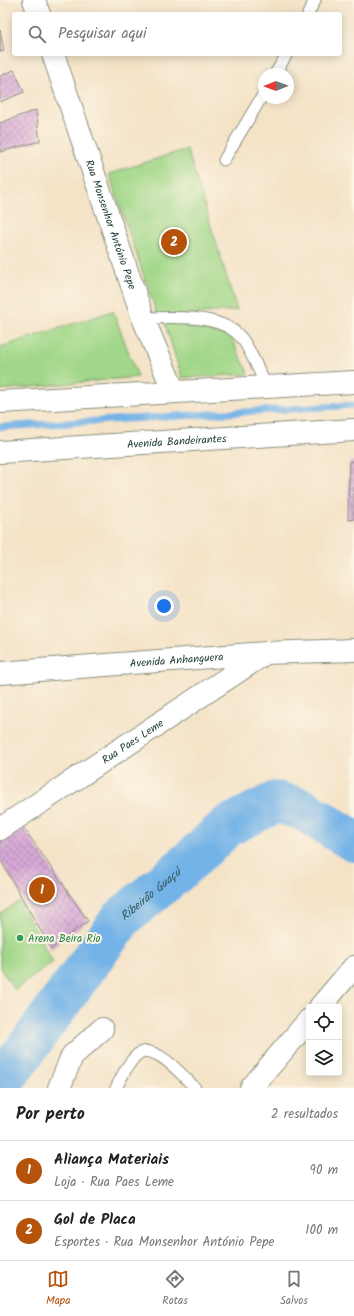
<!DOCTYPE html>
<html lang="pt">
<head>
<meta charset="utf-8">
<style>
	body { margin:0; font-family:Kalam,sans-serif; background:#f2f2f2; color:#222 }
	.controls { position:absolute; right:12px; bottom:12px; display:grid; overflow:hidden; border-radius:4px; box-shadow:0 2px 10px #0003 }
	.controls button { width:36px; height:36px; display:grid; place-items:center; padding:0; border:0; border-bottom:1px solid #e0e0e0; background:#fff; color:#222; font:20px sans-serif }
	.compass { position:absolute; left:258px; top:68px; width:36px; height:36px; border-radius:50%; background:#fff; box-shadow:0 2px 10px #0003; rotate:269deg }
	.you { position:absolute; left:164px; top:606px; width:14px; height:14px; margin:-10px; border:3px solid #fff; border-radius:50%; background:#1a73e8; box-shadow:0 0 0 6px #1a73e833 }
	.badge { display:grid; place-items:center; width:26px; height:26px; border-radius:50%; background:#b45309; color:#fff; font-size:13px; font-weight:700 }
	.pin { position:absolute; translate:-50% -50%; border:2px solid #fff; box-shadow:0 1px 4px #0006 }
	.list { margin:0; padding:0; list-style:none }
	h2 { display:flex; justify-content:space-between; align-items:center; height:52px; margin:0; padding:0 16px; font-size:17px }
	h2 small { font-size:13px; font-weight:400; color:#767676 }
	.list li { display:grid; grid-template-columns:26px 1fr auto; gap:12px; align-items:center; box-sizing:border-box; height:60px; padding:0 16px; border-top:1px solid #e0e0e0 }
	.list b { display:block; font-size:15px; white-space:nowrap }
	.list p { margin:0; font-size:13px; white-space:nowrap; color:#767676 }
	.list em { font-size:13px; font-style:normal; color:#767676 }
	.icon { flex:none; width:22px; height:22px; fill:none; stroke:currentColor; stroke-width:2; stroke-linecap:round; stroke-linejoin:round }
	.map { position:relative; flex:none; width:354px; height:1088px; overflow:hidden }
	.search { position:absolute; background:#fff; box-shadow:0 2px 10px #0003; left:12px; right:12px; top:12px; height:44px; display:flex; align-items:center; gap:10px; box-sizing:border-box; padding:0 14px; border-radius:4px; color:#767676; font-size:15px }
	.sheet { height:172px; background:#fff }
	nav { display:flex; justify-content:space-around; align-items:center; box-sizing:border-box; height:56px; border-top:1px solid #e0e0e0; background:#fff; font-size:11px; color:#767676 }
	nav a { display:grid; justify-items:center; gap:2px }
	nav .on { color:#b45309 }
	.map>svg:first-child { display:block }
</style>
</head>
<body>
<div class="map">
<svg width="354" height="1088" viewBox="0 0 354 1088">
	<defs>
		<pattern id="building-cross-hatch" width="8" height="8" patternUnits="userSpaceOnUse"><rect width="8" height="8" fill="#d8a9d7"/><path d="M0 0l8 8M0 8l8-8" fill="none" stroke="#af8baf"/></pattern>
	</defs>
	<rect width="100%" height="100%" fill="#fcf5e5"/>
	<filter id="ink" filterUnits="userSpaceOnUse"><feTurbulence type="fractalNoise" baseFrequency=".025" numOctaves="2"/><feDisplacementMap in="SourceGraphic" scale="8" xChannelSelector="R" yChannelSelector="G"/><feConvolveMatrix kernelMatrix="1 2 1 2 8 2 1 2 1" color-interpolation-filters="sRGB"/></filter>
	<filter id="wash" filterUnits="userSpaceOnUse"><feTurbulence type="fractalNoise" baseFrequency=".012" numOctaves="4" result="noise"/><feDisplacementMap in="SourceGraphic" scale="16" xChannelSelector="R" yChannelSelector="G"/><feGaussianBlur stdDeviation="0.9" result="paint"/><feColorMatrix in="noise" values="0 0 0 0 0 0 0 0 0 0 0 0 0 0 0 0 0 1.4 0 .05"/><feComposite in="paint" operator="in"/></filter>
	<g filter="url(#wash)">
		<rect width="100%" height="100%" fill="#f4e3c7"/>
		<path fill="#a1d788" stroke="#608a5e" d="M187,149L237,310L158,317L109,174Z
			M113,311L138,377L0,390V347Z
			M164,321L230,336L249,374L182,378Z
			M19,901L53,962L15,990L0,968V914Z"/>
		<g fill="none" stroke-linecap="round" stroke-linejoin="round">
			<path stroke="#73b3e7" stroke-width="7" d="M0,427L354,405"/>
			<path stroke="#73b3e7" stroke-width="42" id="s1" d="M0,1085L122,918L182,868L228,826L276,802L302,809L354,841"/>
		</g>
		<g id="blocks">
			<path fill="url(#building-cross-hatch)" d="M0,30L4,51L0,52Z
				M14,70L24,92L0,102V76Z
				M36,110L40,141L0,152V123Z
				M354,461V519L348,520L349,462Z
				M17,818L88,921L51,949L0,859V829Z"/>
		</g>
	</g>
	<g filter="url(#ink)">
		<use href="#blocks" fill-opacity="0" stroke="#8a907e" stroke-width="1"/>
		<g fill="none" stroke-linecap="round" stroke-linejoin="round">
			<defs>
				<path id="service" d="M308,14L315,0
					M275,74L287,54
					M224,160L264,93
					M143,318C173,318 223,312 243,340C251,352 260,373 267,387
					M116,1088C122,1077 128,1062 138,1054C155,1042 184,1077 195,1088"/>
				<g id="minor">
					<path d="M34,0L39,14"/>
					<path id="s2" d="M53,54L143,318L174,392"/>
					<path id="s3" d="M0,673L265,653L354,650"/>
					<path id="s4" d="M0,829L264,654"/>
					<path d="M59,1088L72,1056L102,1029"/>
				</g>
				<g id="tertiary">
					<path d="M0,402L354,382"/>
					<path id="s5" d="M0,452L354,430"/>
				</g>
				<path id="secondary" d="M320,1007L354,967
					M251,1088L309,1020"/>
			</defs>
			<use href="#service" stroke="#8a907e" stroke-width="13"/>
			<use href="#minor" stroke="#8a907e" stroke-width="24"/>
			<use href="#tertiary" stroke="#8a907e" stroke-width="24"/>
			<use href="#secondary" stroke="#8a907e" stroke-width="24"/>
			<use href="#service" stroke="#fff" stroke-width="11"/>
			<use href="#minor" stroke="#fff" stroke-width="22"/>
			<use href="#tertiary" stroke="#fff" stroke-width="22"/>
			<use href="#secondary" stroke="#fff" stroke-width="22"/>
		</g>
	</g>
	<circle fill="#2e9e5b" stroke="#fcf5e5" stroke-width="1.5" cx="20" cy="938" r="4"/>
	<g text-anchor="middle" stroke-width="4" stroke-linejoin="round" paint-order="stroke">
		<g font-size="11" fill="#1f3d34" stroke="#fcf5e5">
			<text dy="4" stroke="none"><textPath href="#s2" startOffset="180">Rua Monsenhor António Pepe</textPath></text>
			<text dy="4" stroke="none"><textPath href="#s5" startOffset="177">Avenida Bandeirantes</textPath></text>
			<text dy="4" stroke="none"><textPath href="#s3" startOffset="177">Avenida Anhanguera</textPath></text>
			<text dy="4" stroke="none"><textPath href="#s4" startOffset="159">Rua Paes Leme</textPath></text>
		</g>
		<g font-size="11" fill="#27864d" stroke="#fcf5e5" text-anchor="start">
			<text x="28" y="942">Arena Beira Rio</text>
		</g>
		<g font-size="12" font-style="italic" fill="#345a61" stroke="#fcf5e5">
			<text dy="4" stroke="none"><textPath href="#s1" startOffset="244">Ribeirão Guaçú</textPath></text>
		</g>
	</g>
</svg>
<div class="controls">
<button><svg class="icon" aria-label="locate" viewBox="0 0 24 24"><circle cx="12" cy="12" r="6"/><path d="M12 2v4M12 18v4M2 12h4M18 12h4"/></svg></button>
<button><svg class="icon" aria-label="layers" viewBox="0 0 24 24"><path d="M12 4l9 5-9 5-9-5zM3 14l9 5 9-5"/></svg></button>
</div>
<svg class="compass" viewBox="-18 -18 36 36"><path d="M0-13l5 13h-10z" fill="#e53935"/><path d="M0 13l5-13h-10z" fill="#767676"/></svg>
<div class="you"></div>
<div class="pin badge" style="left:42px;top:890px">1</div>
<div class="pin badge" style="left:174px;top:242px">2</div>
<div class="search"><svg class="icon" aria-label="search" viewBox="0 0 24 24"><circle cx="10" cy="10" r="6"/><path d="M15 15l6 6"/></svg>Pesquisar aqui</div>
</div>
<section class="sheet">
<h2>Por perto<small>2 resultados</small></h2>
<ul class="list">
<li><span class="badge">1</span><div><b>Aliança Materiais</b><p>Loja · Rua Paes Leme</p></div><em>90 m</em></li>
<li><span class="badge">2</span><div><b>Gol de Placa</b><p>Esportes · Rua Monsenhor António Pepe</p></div><em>100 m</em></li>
</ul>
</section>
<nav>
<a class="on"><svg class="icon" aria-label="map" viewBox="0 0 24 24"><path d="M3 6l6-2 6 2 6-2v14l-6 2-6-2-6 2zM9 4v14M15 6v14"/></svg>Mapa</a>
<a><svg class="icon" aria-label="directions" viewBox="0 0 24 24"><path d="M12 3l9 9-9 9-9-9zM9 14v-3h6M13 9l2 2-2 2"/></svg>Rotas</a>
<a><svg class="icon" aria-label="saved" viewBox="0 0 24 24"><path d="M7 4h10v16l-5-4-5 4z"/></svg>Salvos</a>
</nav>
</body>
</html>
